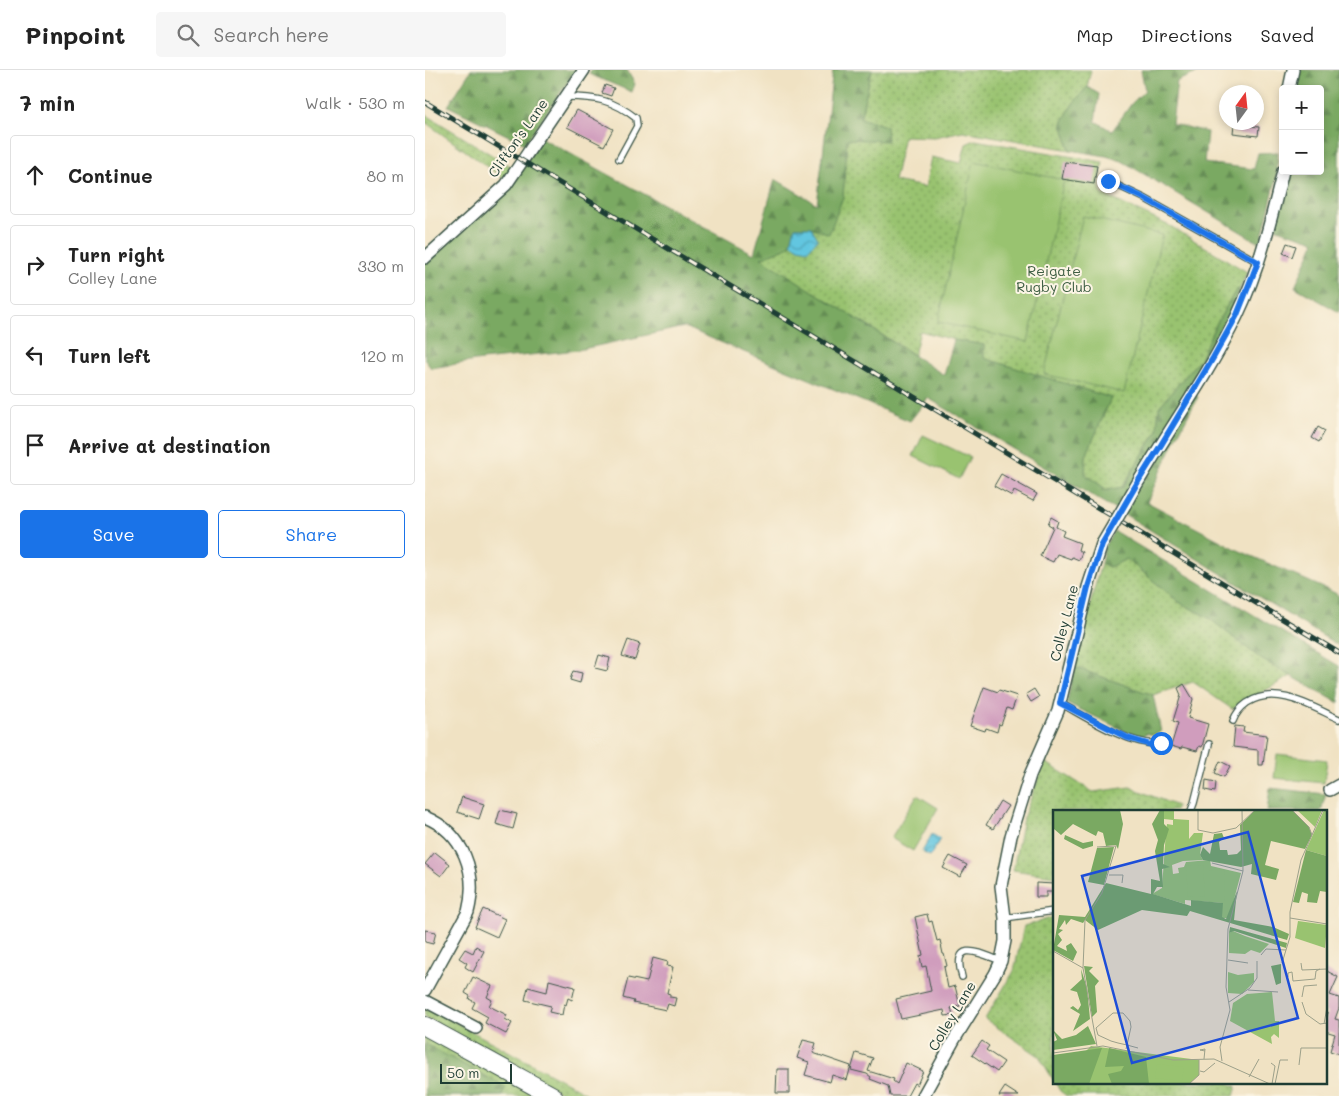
<!DOCTYPE html>
<html lang="en">
<head>
<meta charset="utf-8">
<style>
	body { margin:0; font-family:Mali,sans-serif; background:#f6f6f6; color:#222 }
	.controls { position:absolute; right:15px; top:15px; display:grid; overflow:hidden; border-radius:5px; box-shadow:0 2px 8px #0003 }
	.controls button { width:45px; height:45px; display:grid; place-items:center; padding:0; border:0; border-bottom:1px solid #e0e0e0; background:#fff; color:#222; font:25px sans-serif }
	.compass { position:absolute; left:794px; top:15px; width:45px; height:45px; border-radius:50%; background:#fff; box-shadow:0 2px 8px #0003; rotate:15deg }
	.scale { position:absolute; left:15px; bottom:12px; width:72px; box-sizing:border-box; padding-left:5px; border:2px solid #1f3d34; border-top:0; font-size:14px; line-height:18px; white-space:nowrap; color:#1f3d34; -webkit-text-stroke:4px #fcf5e5; paint-order:stroke }
	.stop { position:absolute; width:15px; height:15px; margin:-11px; border:4px solid #1a73e8; border-radius:50%; background:#fff }
	.stop.end { background:#1a73e8; border-color:#fff; box-shadow:0 1px 5px #0008 }
	.list { margin:0; padding:0; list-style:none }
	h2 { display:flex; justify-content:space-between; align-items:center; height:65px; margin:0; padding:0 20px; font-size:21px }
	h2 small { font-size:16px; font-weight:400; color:#767676 }
	.list li { display:grid; grid-template-columns:32px 1fr auto; gap:15px; align-items:center; box-sizing:border-box; height:80px; margin:0 10px 10px; padding:0 10px; border:1px solid #e0e0e0; border-radius:5px }
	.list b { display:block; font-size:19px; white-space:nowrap }
	.list p { margin:0; font-size:16px; white-space:nowrap; color:#767676 }
	.list em { font-size:16px; font-style:normal; color:#767676 }
	.actions { display:flex; gap:10px; padding:15px 20px }
	.actions a { flex:1; padding:11px 0; border:1px solid #1a73e8; border-radius:5px; text-align:center; font-size:18px; color:#1a73e8 }
	.actions .main { background:#1a73e8; color:#fff }
	.icon { flex:none; width:28px; height:28px; fill:none; stroke:currentColor; stroke-width:2; stroke-linecap:round; stroke-linejoin:round }
	.map { position:relative; flex:none; width:914px; height:1026px; overflow:hidden }
	header { display:flex; align-items:center; gap:30px; box-sizing:border-box; height:70px; padding:0 25px; background:#fff; border-bottom:1px solid #e0e0e0 }
	header strong { font-size:24px }
	nav { display:flex; gap:28px; margin-inline-start:auto; font-size:18px }
	.search { width:350px; height:45px; background:#f6f6f6; display:flex; align-items:center; gap:12px; box-sizing:border-box; padding:0 18px; border-radius:5px; color:#767676; font-size:19px }
	main { display:flex }
	aside { flex:1; background:#fff }
	.map>svg:first-child { display:block }
</style>
</head>
<body>
<header>
<strong>Pinpoint</strong>
<div class="search"><svg class="icon" aria-label="search" viewBox="0 0 24 24"><circle cx="10" cy="10" r="6"/><path d="M15 15l6 6"/></svg>Search here</div>
<nav><a>Map</a><a>Directions</a><a>Saved</a></nav>
</header>
<main>
<aside>
<h2>7 min<small>Walk · 530 m</small></h2>
<ul class="list">
<li><svg class="icon" aria-label="ahead" viewBox="0 0 24 24"><path d="M12 20V5M6 11l6-6 6 6"/></svg><div><b>Continue</b></div><em>80 m</em></li>
<li><svg class="icon" aria-label="right" viewBox="0 0 24 24"><path d="M7 20v-9h11M14 6l5 5-5 5"/></svg><div><b>Turn right</b><p>Colley Lane</p></div><em>330 m</em></li>
<li><svg class="icon" aria-label="left" viewBox="0 0 24 24"><path d="M17 20v-9H6M10 6l-5 5 5 5"/></svg><div><b>Turn left</b></div><em>120 m</em></li>
<li><svg class="icon" aria-label="arrive" viewBox="0 0 24 24"><path d="M6 21V4h12l-3 4 3 4H6"/></svg><div><b>Arrive at destination</b></div></li>
</ul>
<div class="actions"><a class="main">Save</a><a>Share</a></div>
</aside>
<div class="map">
<svg width="914" height="1026" viewBox="0 0 914 1026">
	<defs>
		<pattern id="green-dots" width="8" height="8" patternUnits="userSpaceOnUse" patternTransform="scale(1.25)"><rect width="8" height="8" fill="#99c370"/><path d="M2 2h.1M6 6h.1" fill="none" stroke="#7ca05d" stroke-width="1.8" stroke-linecap="round"/></pattern>
		<pattern id="forest-firs" width="22" height="20" patternUnits="userSpaceOnUse" patternTransform="scale(1.25)"><rect width="22" height="20" fill="#7aa962"/><path d="M5 1l3.5 6h-7zM16 11l3.5 6h-7z" fill="#638b52"/></pattern>
		<pattern id="water-waves" width="16" height="10" patternUnits="userSpaceOnUse" patternTransform="scale(1.25)"><rect width="16" height="10" fill="#62c6e0"/><path d="M0 5q4-4 8 0t8 0" fill="none" stroke="#50a2b6"/></pattern>
	</defs>
	<rect width="100%" height="100%" fill="#fcf5e5"/>
	<filter id="ink" filterUnits="userSpaceOnUse"><feTurbulence type="fractalNoise" baseFrequency=".02" numOctaves="2"/><feDisplacementMap in="SourceGraphic" scale="10" xChannelSelector="R" yChannelSelector="G"/><feConvolveMatrix kernelMatrix="1 2 1 2 8 2 1 2 1" color-interpolation-filters="sRGB"/></filter>
	<filter id="wash" filterUnits="userSpaceOnUse"><feTurbulence type="fractalNoise" baseFrequency=".0096" numOctaves="4" result="noise"/><feDisplacementMap in="SourceGraphic" scale="20" xChannelSelector="R" yChannelSelector="G"/><feGaussianBlur stdDeviation="1.12" result="paint"/><feColorMatrix in="noise" values="0 0 0 0 0 0 0 0 0 0 0 0 0 0 0 0 0 1.4 0 .05"/><feComposite in="paint" operator="in"/></filter>
	<g filter="url(#wash)">
		<rect width="100%" height="100%" fill="#f0e2c3"/>
		<path fill="url(#green-dots)" stroke="#5c8052" d="M447,0H666L662,17L647,35L637,53L645,80L538,61L510,67L479,66L469,111L500,117L506,87L536,93L541,74L550,70L678,92L674,114L677,124L747,157L822,202L815,219L811,220L789,258L775,289L734,337L732,361L697,417L682,420L660,404L661,386L686,328L558,288L559,275L529,270L495,261L489,285L335,188L365,176L366,173L374,178L393,169L386,157L418,127L422,69L461,56L435,49Z
			M0,44L88,98L81,110L0,52Z
			M702,489L754,532L784,548L836,589L866,606L807,639L768,612L728,625L649,597L676,493L684,497Z
			M620,692L668,722L705,717L752,736L750,741H629V806L588,800L598,748Z
			M629,847V1011L614,986L560,949L589,901L599,856Z
			M0,936L166,1026H143L134,1021L0,947Z
			M0,956L128,1026H0Z
			M630,1012H799L812,1016L809,1026H642L635,1021Z"/>
		<path fill="url(#forest-firs)" stroke="#4c734b" d="M46,0H151L100,74L23,36Z
			M166,0H202L210,14L207,22L164,4Z
			M408,0H447L435,48L461,56L462,71L422,69L418,127L404,164L386,157H370L365,176L336,188L519,305L529,270L559,275V288L686,328L661,386L660,404L682,420L698,417L732,361L734,337L775,289L789,258L811,220L815,219L806,243L762,320L773,327L750,370L722,432L813,480L910,523L914,526V576L691,439L681,434L503,328L485,351L259,257L153,280L57,290L6,298L0,290V186L82,113L113,66L329,184L350,109L392,134Z
			M716,0H779L752,11L747,54L782,62L779,93L829,99L833,83L853,82L852,106L836,171H831L697,91L681,86L645,80L637,53L647,35L662,17L674,24L670,51L687,61L707,33L720,20Z
			M868,0H914V242L870,217L890,171L852,159L849,137L858,101H895V19H864Z
			M689,461L914,596V633L836,589L784,548L754,532L702,489L684,497L676,493L680,475Z
			M649,597L728,625L736,662L728,665L721,663L716,669L642,633Z
			M845,718L901,724L896,741H842Z
			M0,974L81,1017L77,1026H0Z"/>
		<path fill="#99c370" stroke="#5c8052" d="M549,91L639,110L603,272L513,252Z
			M658,146L737,165L699,323L619,304Z
			M498,365L545,387L534,409L488,386Z
			M852,684L902,690L899,713L849,708Z
			M492,725L513,738L488,781L466,768Z"/>
		<path fill="url(#water-waves)" stroke="#40828a" d="M370,157H386L393,169L383,180L374,178L366,173Z
			M507,764L515,769L505,786L497,782Z"/>
		<g id="blocks">
			<path fill="#d09dbd" d="M180,15L189,18L186,26L177,23Z
				M152,40L188,59L179,76L142,57Z
				M809,54L834,57L833,66L808,63Z
				M640,92L672,96L669,114L637,109Z
				M862,173L871,176L867,187L858,183Z
				M893,357L900,361L894,372L887,368Z
				M576,404L612,424L608,431L589,421L587,426L569,416Z
				M626,447L633,451L631,457L639,461L637,466L655,473L653,480L657,482L654,490L647,487L646,489L632,484L628,492L615,486L628,457L623,454Z
				M203,570L215,574L210,590L197,586Z
				M174,585L185,588L182,601L170,598Z
				M148,601L157,603L155,613L145,610Z
				M759,614L768,629L763,648L783,654L777,677L774,676L772,681L757,677L756,679L746,676L753,653L748,651L756,625L753,618Z
				M559,617L573,622L574,620L592,626L587,640L582,638L576,655L574,654L572,662L561,658L560,661L545,656Z
				M609,619L614,627L606,632L601,624Z
				M810,656L819,657L818,662L842,665L838,695H833V680L808,677Z
				M795,691L805,696L799,707L790,703Z
				M781,710L791,712L790,722L780,720Z
				M37,727L59,734L54,749L32,742Z
				M575,731L583,736L568,759L561,755Z
				M75,740L92,744L88,759L71,754Z
				M10,782L25,794L16,806L0,794Z
				M525,786L542,795L535,807L518,798Z
				M611,813L629,814V822H621V827H611Z
				M58,839L80,849L72,867L50,857Z
				M502,844L504,852L507,851L512,871L515,870L518,884H519L522,896L519,897L523,918L530,916L535,936L526,938L528,945L520,946L519,940L476,949L471,929L506,921L501,896L497,897L495,886L498,885L490,847Z
				M0,860L11,862L8,874L0,872Z
				M51,876L59,881L48,902L40,897L42,893L34,888L40,879L48,883Z
				M228,888L243,892L242,896L248,897L242,923L245,924V927L251,928L249,936L243,934L241,940L208,933L209,931L198,928L203,908L222,912Z
				M900,900L913,907L905,925L914,928V938L910,949L914,950V984L905,981L910,964L900,961V952L903,943L900,942Z
				M48,907L67,916L62,927L67,930L64,936L82,945L80,949L87,953L81,964L60,953L63,947L47,938L50,932L44,929L45,926L40,923Z
				M124,910L150,917L147,930L143,928L141,935L139,934L137,945L124,942L126,936L100,930L103,917L122,922Z
				M378,970L391,973L388,983L426,996L422,1010L407,1005L405,1012L380,1005L384,992L372,988Z
				M557,971L564,976L561,980L579,992L572,1002L547,985Z
				M431,983L448,988L443,1001L469,1009L468,1011L472,1014L481,993L498,1001L492,1015L489,1013L482,1026H465L463,1016L445,1009L446,1007L442,1004L426,1000Z
				M352,999H364V1023H351Z
				M580,1017L594,1026H574Z"/>
		</g>
	</g>
	<g filter="url(#ink)">
		<use href="#blocks" fill-opacity="0" stroke="#3e5649" stroke-width="1"/>
		<g fill="none" stroke-linecap="round" stroke-linejoin="round">
			<defs>
				<path id="lane" d="M142,27C171,27 188,30 211,48L212,56L194,89
					M683,111L719,128L833,192
					M635,633C661,647 708,678 736,673
					M808,651C811,643 815,638 822,633C851,614 887,637 914,649
					M766,741L769,733L784,674
					M580,848L629,841
					M537,907C526,868 555,883 576,891"/>
				<path id="street" d="M864,19L868,0
					M0,188L81,115L159,0
					M700,435C735,371 780,312 812,246C834,200 846,150 858,101
					M905,720L914,715
					M0,747C39,763 53,803 43,842L0,920
					M0,931L51,958
					M498,1026L529,970L570,904L576,891L580,871V848L576,816L586,766L605,705L633,641L663,517L677,474"/>
				<path id="primary" d="M0,956L128,1026"/>
			</defs>
			<use href="#lane" stroke="#3e5649" stroke-width="8"/>
			<use href="#street" stroke="#3e5649" stroke-width="14"/>
			<use href="#primary" stroke="#3e5649" stroke-width="20"/>
			<use href="#lane" stroke="#fff" stroke-width="5.5"/>
			<use href="#street" stroke="#fff" stroke-width="11"/>
			<use href="#primary" stroke="#fff" stroke-width="18"/>
			<defs>
				<path id="rail" d="M0,32L914,583"/>
			</defs>
			<use href="#rail" stroke="#1f3d34" stroke-width="5"/>
			<use href="#rail" stroke="#fcf5e5" stroke-width="3" stroke-dasharray="9" stroke-linecap="butt"/>
			<defs>
				<path id="street-bridge" d="M677,474L700,435"/>
			</defs>
			<use href="#street-bridge" stroke="#3e5649" stroke-width="14" stroke-linecap="butt"/>
			<use href="#street-bridge" stroke="#fff" stroke-width="11"/>
		</g>
	</g>
	<g fill="none" stroke-linecap="round" stroke-linejoin="round" filter="url(#ink)">
		<path stroke="#1a73e8" stroke-width="6" d="M683,111L719,128L833,192L812,245L788,288L736,375L714,410L677,474L663,517L635,633L703,668L726,675L736,673"/>
	</g>
	<g text-anchor="middle" stroke-width="4" stroke-linejoin="round" paint-order="stroke">
		<g font-size="14" fill="#1f3d34" stroke="#fcf5e5">
			<text transform="translate(93 68) rotate(-55)" y="5">Clifton's Lane</text>
			<text transform="translate(639 553) rotate(-76)" y="5">Colley Lane</text>
			<text transform="translate(527 946) rotate(-59)" y="5">Colley Lane</text>
		</g>
		<g font-size="14" fill="#3e5e43" stroke="#fcf5e5">
			<text x="629" y="206">Reigate<tspan x="629" dy="16">Rugby Club</tspan></text>
		</g>
	</g>
	<g transform="translate(628 740)">
		<rect width="274" height="274" fill="#f0e2c3"/>
		<path d="M111,0H121V9L136,10V29L141,23H150L147,45L150,50L130,51L119,55L120,64L126,63L125,58L131,57L133,52L157,50L158,56L188,63L176,108H169V93L132,90V94L99,84L109,78L113,21L114,14L120,15V10L111,9ZM244,0H269L262,17ZM271,0H274V46L253,40ZM180,121L192,126L216,134L207,143L198,140L192,144L176,143V123ZM175,162L185,165L201,163V172L189,184L175,183ZM219,182L222,211H226V228L221,224L218,227L219,234L177,211L180,193L194,184ZM38,236L146,250V265L136,274H0Z" fill="#99c370"/>
		<path d="M0,0H67L70,14L65,39L63,35L53,36L50,23L45,21L43,26L20,14L8,25L1,19ZM107,0H111V14L116,19L111,35L110,54L117,57L109,59L110,77H104L100,84L138,96V90L170,93L169,107L173,109L184,81L181,110L220,117L236,124L234,130L137,101L134,106L89,100L45,120L32,110L30,113L18,109L13,115L12,110L6,119L10,120L5,124L9,130L4,136L14,141L13,136L18,133L24,142L20,151L0,140L6,105L32,107L53,73L98,84V69L107,71L102,41L105,30L99,14ZM202,0H239L256,17L259,25L252,39L218,31L212,55L226,59L223,70L198,64L199,54L188,57L150,50L147,45L150,37L157,44L161,24L169,23L171,28L166,32L167,40H174L175,45L184,44L188,40L187,15ZM12,25L30,33L40,31V36L30,39L11,29ZM61,37L51,75L35,72L44,38ZM253,40L274,46V82L267,81L264,93L254,92L255,84L249,82L246,93L240,92ZM177,117L234,133L233,138L181,121L176,123ZM228,154V173L223,175L218,156ZM31,156L40,157L36,161L46,171L42,176L44,202L39,207ZM28,159L34,178L37,209L20,221L27,204L17,198L20,196L25,200L28,195L24,182L17,180L29,169ZM35,216L43,234L0,240V232L4,230L0,220L9,229L23,225ZM49,238L36,274H0V245ZM56,238L93,247L96,274H59L55,264L68,261L71,256L52,257Z" fill="#7aa962"/>
		<path d="M150,55L152,86L135,87L133,56ZM171,60L172,91H156V61ZM245,111L274,115L272,138L242,128ZM104,254L131,257L129,271L102,268Z" fill="#99c370"/>
		<path fill="none" stroke="#9ca08a" stroke-width="1" d="M145,0V20L160,23L183,18L202,0M239,0L256,17L259,25M159,53L190,61M56,65H70L69,73M237,108L274,114M0,141L30,158M208,145L213,139L233,140M175,150L195,153M229,153L237,127V102L248,50L270,0M248,153L249,160L274,159M235,167V163L239,162L240,171L262,169L263,161L267,159M195,180L225,182M249,187L251,176L264,175M176,192L197,178L204,168V151M249,192L253,204L267,214L274,213M271,214L274,197M44,236L30,158L32,110L49,83L63,36L44,37M73,239L74,235L78,217L77,211L70,203H60L43,218L45,225L58,231L65,233L74,235L85,238M0,243L50,236L120,250L161,249L217,274M151,249L152,239L147,240L152,241M169,251L167,237L177,200L173,177L175,119L190,61L189,0M218,253L222,256L219,274M246,255L248,238H274M147,261L151,262L162,253M196,267L206,249M136,274L146,265V250M222,274L227,250H235"/>
		<path fill="#1d4ed8" fill-opacity="0.15" stroke="#1d4ed8" stroke-width="2.5" d="M195,22L245,208L79,253L29,66Z"/>
		<rect width="274" height="274" fill="none" stroke="#1f3d34" stroke-width="2.5"/>
	</g>
</svg>
<div class="controls">
<button>+</button>
<button>−</button>
</div>
<svg class="compass" viewBox="-18 -18 36 36"><path d="M0-13l5 13h-10z" fill="#e53935"/><path d="M0 13l5-13h-10z" fill="#767676"/></svg>
<div class="scale">50 m</div>
<div class="stop" style="left:736px;top:673px"></div>
<div class="stop end" style="left:683px;top:111px"></div>
</div>
</main>
</body>
</html>
